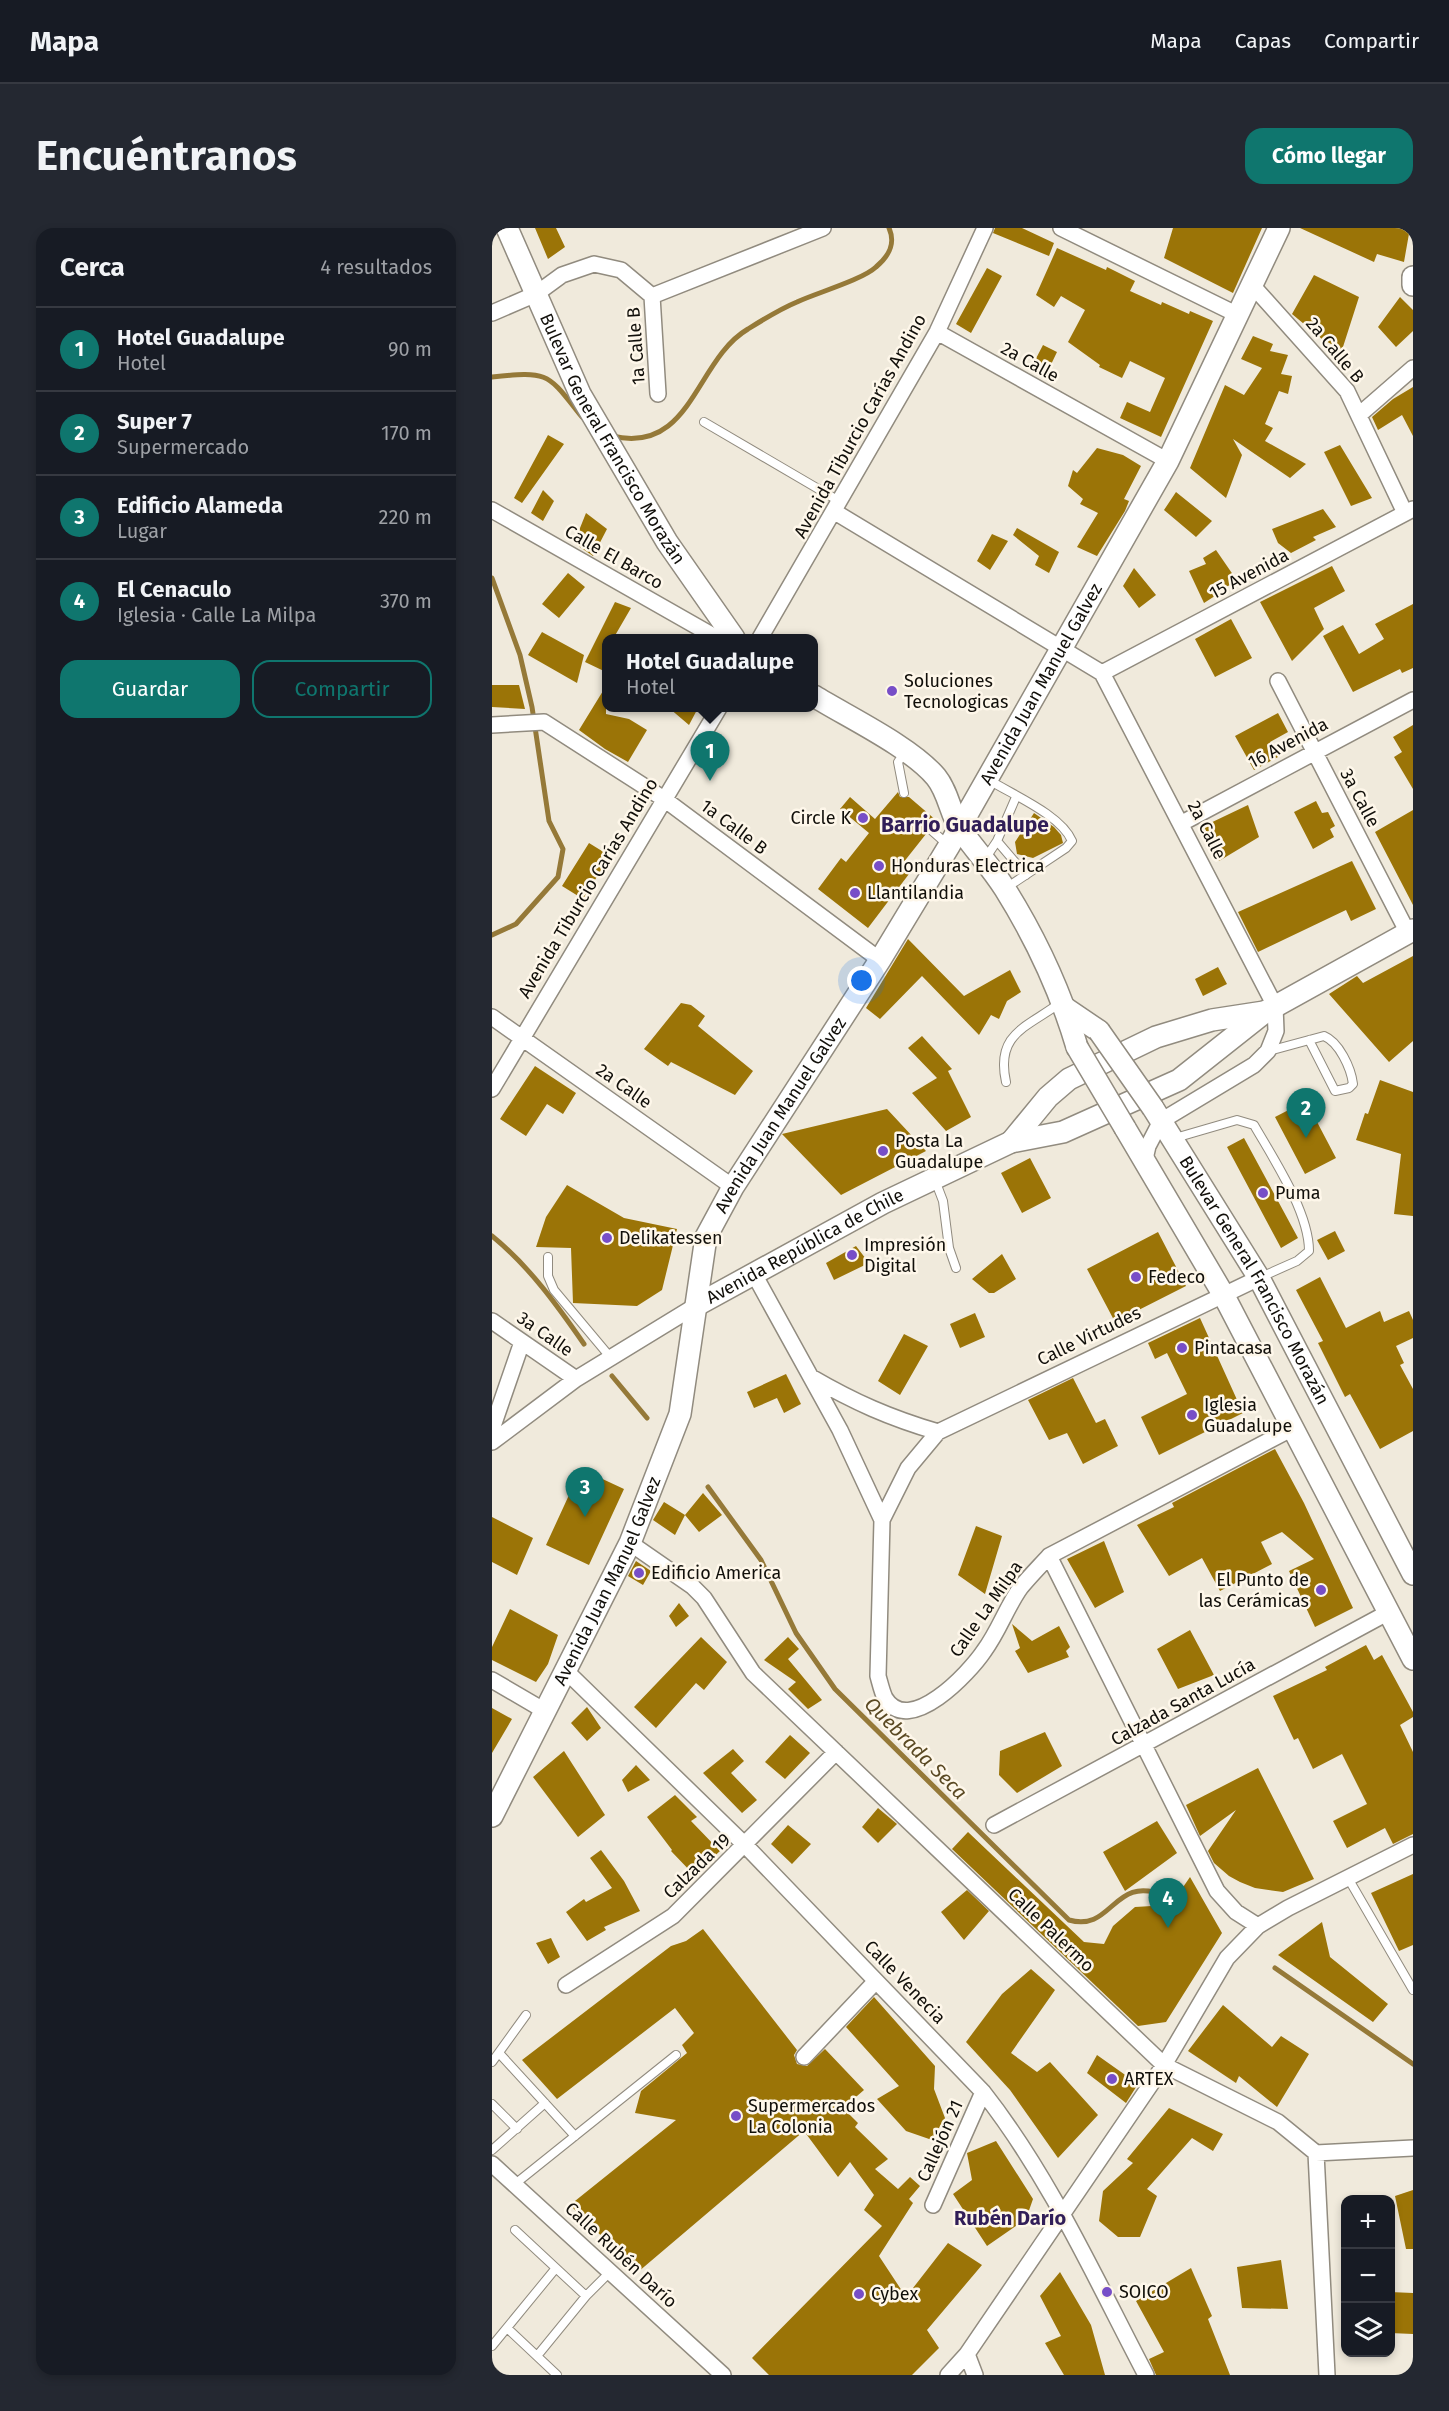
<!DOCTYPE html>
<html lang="es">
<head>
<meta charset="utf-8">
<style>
	body { margin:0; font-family:"Fira Sans",sans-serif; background:#242831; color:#f1f3f6 }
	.controls { position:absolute; right:18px; bottom:18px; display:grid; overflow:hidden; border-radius:12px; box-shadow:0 3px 9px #0003 }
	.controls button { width:54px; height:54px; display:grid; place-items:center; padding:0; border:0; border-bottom:2px solid #363941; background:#171b24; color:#f1f3f6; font:30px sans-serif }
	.you { position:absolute; left:370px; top:753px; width:21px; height:21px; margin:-15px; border:4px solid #fff; border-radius:50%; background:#1a73e8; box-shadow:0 0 0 9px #1a73e833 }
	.badge { display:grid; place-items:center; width:39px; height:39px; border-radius:50%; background:#0f766e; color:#fff; font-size:20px; font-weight:700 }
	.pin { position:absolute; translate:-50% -50px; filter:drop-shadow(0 2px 3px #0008) }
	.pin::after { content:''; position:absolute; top:32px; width:21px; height:18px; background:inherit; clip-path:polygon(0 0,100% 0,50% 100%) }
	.popup { position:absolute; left:110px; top:406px; width:216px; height:78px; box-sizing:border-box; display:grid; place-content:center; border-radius:12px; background:#171b24; filter:drop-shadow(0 2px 4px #0005); font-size:20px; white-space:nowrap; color:#9ea1a6 }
	.popup b { font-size:22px; color:#f1f3f6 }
	.popup::after { content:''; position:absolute; left:50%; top:100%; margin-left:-12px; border:12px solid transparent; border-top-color:#171b24 }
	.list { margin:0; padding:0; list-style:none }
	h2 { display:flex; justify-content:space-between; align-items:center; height:78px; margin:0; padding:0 24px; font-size:26px }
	h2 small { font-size:20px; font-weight:400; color:#9ea1a6 }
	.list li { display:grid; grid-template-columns:39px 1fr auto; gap:18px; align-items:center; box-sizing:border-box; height:84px; padding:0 24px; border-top:2px solid #363941 }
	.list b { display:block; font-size:22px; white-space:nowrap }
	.list p { margin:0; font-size:20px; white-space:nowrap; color:#9ea1a6 }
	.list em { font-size:20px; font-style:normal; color:#9ea1a6 }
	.actions { display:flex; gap:12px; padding:18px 24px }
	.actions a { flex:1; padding:14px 0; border:2px solid #0f766e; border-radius:18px; text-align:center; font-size:21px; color:#0f766e }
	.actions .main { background:#0f766e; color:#fff }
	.icon { flex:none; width:33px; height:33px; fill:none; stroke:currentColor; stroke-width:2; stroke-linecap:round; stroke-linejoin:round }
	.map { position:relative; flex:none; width:921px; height:2147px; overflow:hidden; border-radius:18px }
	header { display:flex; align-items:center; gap:36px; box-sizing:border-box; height:84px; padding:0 30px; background:#171b24; border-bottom:2px solid #363941 }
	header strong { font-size:28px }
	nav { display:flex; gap:33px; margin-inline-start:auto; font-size:21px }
	.intro { display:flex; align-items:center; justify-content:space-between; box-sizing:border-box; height:144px; padding:0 36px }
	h1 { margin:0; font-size:42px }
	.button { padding:15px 27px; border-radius:18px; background:#0f766e; color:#fff; font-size:21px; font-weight:700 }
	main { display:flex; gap:36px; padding:0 36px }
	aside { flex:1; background:#171b24; border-radius:18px; box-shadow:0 3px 9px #0003 }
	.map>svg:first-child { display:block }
</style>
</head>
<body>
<header>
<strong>Mapa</strong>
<nav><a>Mapa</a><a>Capas</a><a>Compartir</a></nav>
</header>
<div class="intro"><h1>Encuéntranos</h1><a class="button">Cómo llegar</a></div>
<main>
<aside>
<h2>Cerca<small>4 resultados</small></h2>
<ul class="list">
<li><span class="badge">1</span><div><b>Hotel Guadalupe</b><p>Hotel</p></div><em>90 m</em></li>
<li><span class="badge">2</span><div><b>Super 7</b><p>Supermercado</p></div><em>170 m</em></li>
<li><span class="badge">3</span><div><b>Edificio Alameda</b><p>Lugar</p></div><em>220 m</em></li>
<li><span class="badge">4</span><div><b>El Cenaculo</b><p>Iglesia · Calle La Milpa</p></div><em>370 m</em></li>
</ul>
<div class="actions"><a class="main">Guardar</a><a>Compartir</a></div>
</aside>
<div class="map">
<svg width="921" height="2147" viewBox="0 0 921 2147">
	<rect width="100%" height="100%" fill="#f0eadc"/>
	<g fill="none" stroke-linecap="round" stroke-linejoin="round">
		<path stroke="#957938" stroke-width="5" d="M0,149C58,143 55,145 90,189
			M120,208C200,227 203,132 256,101C272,91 288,81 305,74C324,65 370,52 384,39C397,28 404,16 397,0
			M0,350L28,427L40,479L57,593L71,621L66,649L24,696L0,707
			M0,1008C37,1038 65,1077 92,1116
			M120,1148L155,1190
			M216,1259L269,1332L304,1405L343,1461L577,1692C621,1705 621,1645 673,1668
			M783,1740L921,1836"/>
	</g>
	<path fill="#9b7407" d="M43,0H64L73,19L56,31Z
		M503,0H530L562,15L557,28L501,5Z
		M681,0H770L741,65L672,30Z
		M808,0H918L912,34L885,26L882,34Z
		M565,20L614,42L615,39L643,53L638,63L669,77L670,74L697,86L698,83L721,93L669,209L628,190L635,174L658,184L673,150L638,133L630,150L607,139L608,137L576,114L593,82L569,68L562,79L544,67Z
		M495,40L510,48L479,105L464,96Z
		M822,47L867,69L850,122L830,111L800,86Z
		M908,69L921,82V103L904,119L886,99Z
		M761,108L781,116L778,123L796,127L789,146L800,148L796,166L787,163L773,196L781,200L773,213L814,236L798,250L741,211L750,227L734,270L698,240L733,157L752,167L770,140L749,131Z
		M551,117L565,124L553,149L538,142Z
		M921,159V208L910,187L886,202L880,189L901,171Z
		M56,207L72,216L30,275L22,270Z
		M848,217L880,270L859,278L832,224Z
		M605,220L631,227L649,238L632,271L637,273L633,283L605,328L585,319L606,285L588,276L591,271L576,258L581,242L585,245Z
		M51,262L62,273L51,293L39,285Z
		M684,264L720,293L704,309L672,282Z
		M831,281L844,299L821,309L824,312L799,325L786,315L780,301Z
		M94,285L115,301L101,328L82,315Z
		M525,300L567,324L557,345L543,337L547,328L521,307Z
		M500,306L516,313L498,342L485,333Z
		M724,322L746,354L723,363L726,366L712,375L697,343L714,336L711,330Z
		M840,338L853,363L822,380L832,401L800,433L768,374Z
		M642,340L664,367L647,380L631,358Z
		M76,345L93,359L67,390L50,376Z
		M123,374L139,380L121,411H114V444L93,434Z
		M921,376V440L910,445L908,441L861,464L831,408L851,397L867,426L892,411L883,396Z
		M739,391L760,430L723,449L703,411Z
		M50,404L92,427L85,455L36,427Z
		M0,457H27L33,481L0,479Z
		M114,458V486L137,491L155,502L136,534L113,521L87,502Z
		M177,480H206L197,497Z
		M786,485L796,504L778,514L786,529L762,542L743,508Z
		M921,497V561L902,529L910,524L901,509Z
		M406,564L408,569H417L445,593L442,597H433L434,606L411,635L420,642L376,700L326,661L349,630L354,634L377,605L348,581L358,569L383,591Z
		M824,573L830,585L836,584L843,598L838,601L842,609L821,621L802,584Z
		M756,577L767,609L727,633L712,598Z
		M921,582V677L883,604Z
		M542,585L562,599L569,607L571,615L541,630L525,626L523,614Z
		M97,615L118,628L91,671L70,658Z
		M860,633L884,681L859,693L854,682L766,724L746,684Z
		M416,711L472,768L518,742L529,764L515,773L507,791L499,787L487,807L430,748L388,791L374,780Z
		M921,728V813L897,834L837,766L865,748L871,755Z
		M726,739L735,756L711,768L703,751Z
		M189,775L199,777L213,788L206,798L261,843L243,867L179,834L176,838L152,821Z
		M430,808L460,841L456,843L479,889L454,903L420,865L445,850L416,820Z
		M43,838L84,865L71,886L55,876L34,908L8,891Z
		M888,852L921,864V988L902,986L909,926L864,912L873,885L876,886Z
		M814,873L844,930L813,946L783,889Z
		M395,881L434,923L349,967L290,906Z
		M752,910L806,1010L789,1020L735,919Z
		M538,930L559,970L530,985L509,945Z
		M75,957L132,990L185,1001L170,1062L145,1078L81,1075L79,1020L44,1019L54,989Z
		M843,1003L853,1023L836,1032L825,1012Z
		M666,1004L694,1058L623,1094L595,1041Z
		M364,1018L377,1035L342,1052L334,1035Z
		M510,1026L524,1051L502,1065H497L480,1051Z
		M828,1049L854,1100L888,1083L892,1094L917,1083L921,1092V1110L904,1118L912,1135L908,1137L921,1161V1203L888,1221L858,1166L853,1169L826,1115L831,1113L804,1062Z
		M483,1085L493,1109L468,1120L458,1096Z
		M708,1090L751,1185L667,1227L649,1189L695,1166L675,1125L663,1131L656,1115Z
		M412,1106L436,1118L408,1167L386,1153Z
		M294,1146L309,1176L292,1185L285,1170L262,1180L255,1164Z
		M581,1150L604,1195L613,1191L626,1218L591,1236L575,1205L557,1212L536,1172Z
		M783,1221L812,1275L861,1380L823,1399L797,1343L822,1331L790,1304L769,1314L780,1336L728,1363L710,1330L677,1348L645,1297L682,1279L680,1275Z
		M89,1241L132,1261L97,1337L54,1317Z
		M211,1265L230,1287L207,1304L193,1287Z
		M172,1274L193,1287L183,1307L161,1292Z
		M0,1289L41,1310L25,1347L0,1334Z
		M484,1298L510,1308L493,1366L466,1347Z
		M612,1313L632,1364L603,1380L575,1331Z
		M144,1333L159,1343L151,1357L136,1348Z
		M187,1375L197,1388L184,1399L177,1388Z
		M18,1381L66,1407L56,1436L44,1454L0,1432V1419Z
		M520,1396L540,1413L567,1398L578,1419L574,1423L577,1429L536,1445L523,1423L528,1420Z
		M698,1402L722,1447L686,1461L665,1421Z
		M209,1409L235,1434L212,1462L204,1455L164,1500L142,1479Z
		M296,1409L307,1421L296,1431L330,1472L316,1481L296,1461L304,1454L272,1432Z
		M874,1417L882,1432L890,1427L921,1484V1489L908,1497L921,1524V1606L901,1616L893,1600L855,1620L841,1593L875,1576L850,1526L821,1541L806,1510L802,1512L781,1468L835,1442L833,1439Z
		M95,1479L109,1500L95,1513L79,1495Z
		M0,1480L20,1491L0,1525Z
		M553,1504L570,1538L525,1565L507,1547L508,1523Z
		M298,1507L318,1525L293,1551L273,1534Z
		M241,1521L252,1533L239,1545L265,1572L250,1585L211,1545Z
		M72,1523L113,1587L86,1609L41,1549Z
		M144,1537L158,1552L136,1564L130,1552Z
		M766,1540L822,1651L791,1664L763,1660L748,1654L737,1648L722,1635L716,1623L744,1582L708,1608L694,1577Z
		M183,1567L205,1589L199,1593L228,1623L202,1647L179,1623L180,1622L155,1589Z
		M386,1580L405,1596L386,1615L370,1599Z
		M665,1593L685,1625L633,1663L611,1624Z
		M296,1597L319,1616L300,1636L279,1616Z
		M476,1604L592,1714L612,1716L621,1698L643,1679L660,1678L676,1681L698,1649L730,1705L674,1794L646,1798L460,1621Z
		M109,1622L132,1653L148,1683L112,1699L114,1702L95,1713L74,1684L92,1671L94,1674L120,1660L98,1630Z
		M921,1646V1717L907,1723L879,1665Z
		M475,1662L497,1683L472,1712L449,1684Z
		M830,1694L838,1729L896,1776L881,1794L786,1727Z
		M211,1701L305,1822L302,1827L305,1836L315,1838L333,1821L372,1862L351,1880L366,1895L363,1899L396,1931L383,1941L406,1961L418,1949L428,1958L417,1971L421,1975L387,2028L414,2069L456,2015L490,2037L435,2102L447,2120L420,2147H277L260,2130L390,1998L372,1982L382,1967L358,1934L346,1949L312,1903L146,2044L78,1977L184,1892L143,1885L149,1863L195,1825L190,1817L202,1805L183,1780L65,1871L30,1832L179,1718L194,1713Z
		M59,1710L68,1729L56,1736L44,1715Z
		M539,1741L563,1762L519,1825L545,1844L558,1834L606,1887L566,1930L518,1862L474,1814L510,1766Z
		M382,1769L443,1838L442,1861L453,1890L440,1912L414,1903L385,1871L407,1858L354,1799Z
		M731,1777L780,1819L789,1808L817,1826L785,1879L747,1848L744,1855L696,1823Z
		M605,1827L646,1856L634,1875L595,1845Z
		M677,1880L731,1906L721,1923L700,1910L655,1961L665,1968L648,2009H626L607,1993L611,1963L641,1935L635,1931Z
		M504,1913L541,1971L534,1991L495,2018L461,1966L480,1952L475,1925Z
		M921,1962V2021H914L903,1968Z
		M789,2032L796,2081L750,2080L745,2039Z
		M699,2040L720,2088L716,2091L738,2147H664L657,2131L672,2124L644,2073Z
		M568,2044L599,2097L613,2147H572L553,2115L569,2108L548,2068Z
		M898,2064L921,2065V2106L898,2105Z"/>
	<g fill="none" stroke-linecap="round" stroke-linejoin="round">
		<defs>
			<path id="lane" d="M212,194L347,273
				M497,552C521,567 569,587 580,613L574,620L514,660
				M412,565L406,534L413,524
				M438,601L456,617
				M505,613L534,647
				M493,631L505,613L524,569
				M777,823L832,808C847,814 859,840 861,856L857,860L843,863L817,812
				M514,854C503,804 537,799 569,774
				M683,910L745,892L762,897C781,930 817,984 817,1023L805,1033L769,1049
				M443,952L451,973L457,1020L464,1040
				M56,1029V1048L62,1062L119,1130
				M856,1650L921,1762
				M7,1825L83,1908
				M0,1834L34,1787
				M0,1876L25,1901
				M0,1922L53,1875
				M23,1956L184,1827
				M23,2002L94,2068
				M15,2100L65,2147
				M0,2118L64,2040
				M45,2128L94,2068L118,2044
				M0,2143L4,2147"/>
			<path id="street" d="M569,0L746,87
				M760,57L855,163L913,285
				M160,68L166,166
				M0,85L44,66L70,47L102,36L129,42L160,68L331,0
				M445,104L676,233
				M867,187L921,140
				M0,282L225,410
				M343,284L610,445L783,778L784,803L776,823L762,837L669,893L656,918L653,931
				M268,410L445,104L493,0
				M610,445L921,281
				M786,453L916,705
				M0,497L52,494L172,571L388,732
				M690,595L921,472
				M0,789L241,959
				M0,861L227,480
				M262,1046L348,1202L390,1292L386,1448C388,1455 390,1464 393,1470C417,1510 478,1444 492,1423C507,1403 515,1378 529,1359C538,1348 548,1338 557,1328L801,1200
				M0,1093L84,1151
				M319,1149C362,1174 398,1190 446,1204
				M0,1201L30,1114
				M0,1214L84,1151L205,1077
				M390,1292L416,1240L446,1204L767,1050
				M138,1315L200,1358L212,1370L261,1445L672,1837L786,1894L824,1925L835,2147
				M557,1328L725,1663L744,1684L766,1698
				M73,1442L254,1618L491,1864C558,1949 604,2052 654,2147
				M0,1452L53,1483
				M502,1597L897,1384
				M74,1757L181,1688L344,1524
				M312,1829L384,1753
				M824,1925L921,1920
				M0,1936L231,2147
				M441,1977L491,1864
				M475,2126L483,2147
				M456,2147L475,2126L672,1837L735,1730L766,1698L796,1680L921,1617"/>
			<g id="secondary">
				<path id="s1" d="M15,0L88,166L175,314L242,410"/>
				<path d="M921,49V57"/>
				<path d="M322,468C356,489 419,519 444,549C457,565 458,586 469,602C483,622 500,640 513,661C543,709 569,765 585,819"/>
				<path d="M573,780L607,803"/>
				<path id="s2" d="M661,880L767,1050L921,1346"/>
				<path d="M633,900L731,1066L921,1431"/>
				<path d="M519,914L556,869L577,851L664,809L720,792L772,784"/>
				<path id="s3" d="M205,1077L391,975L519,914L571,904L687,852L773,784L921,702"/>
				<path id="s4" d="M0,1588L138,1315L188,1186L214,1009L241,959L388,732L457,618L676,233L787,0"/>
			</g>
		</defs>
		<use href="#lane" stroke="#918b7f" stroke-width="10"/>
		<use href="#street" stroke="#918b7f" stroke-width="18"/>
		<use href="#secondary" stroke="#918b7f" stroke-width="24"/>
		<use href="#lane" stroke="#fff" stroke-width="8"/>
		<use href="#street" stroke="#fff" stroke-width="15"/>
		<use href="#secondary" stroke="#fff" stroke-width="21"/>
		<defs>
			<path id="secondary-bridge" d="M607,803L661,880
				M585,819L633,900"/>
		</defs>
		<use href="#secondary-bridge" stroke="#918b7f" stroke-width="24" stroke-linecap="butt"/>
		<use href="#secondary-bridge" stroke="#fff" stroke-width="21"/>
	</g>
	<g fill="#774ec7" stroke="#fef7ea" stroke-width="2">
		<circle cx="400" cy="463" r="6"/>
		<circle cx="371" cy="590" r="6"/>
		<circle cx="387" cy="638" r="6"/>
		<circle cx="363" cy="665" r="6"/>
		<circle cx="391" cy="923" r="6"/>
		<circle cx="771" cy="965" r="6"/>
		<circle cx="115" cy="1010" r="6"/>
		<circle cx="360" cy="1027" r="6"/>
		<circle cx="644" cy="1049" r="6"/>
		<circle cx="690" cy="1120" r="6"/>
		<circle cx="700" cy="1187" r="6"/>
		<circle cx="147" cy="1345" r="6"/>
		<circle cx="829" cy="1362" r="6"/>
		<circle cx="620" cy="1851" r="6"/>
		<circle cx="244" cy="1888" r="6"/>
		<circle cx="615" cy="2064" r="6"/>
		<circle cx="367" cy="2066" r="6"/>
	</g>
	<g text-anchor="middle" stroke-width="5" stroke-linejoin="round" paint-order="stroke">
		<g font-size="18" fill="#110f0a" stroke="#fef7ea">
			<text transform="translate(144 118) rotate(-94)" y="6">1a Calle B</text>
			<text transform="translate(843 122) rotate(50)" y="6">2a Calle B</text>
			<text transform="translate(538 134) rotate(29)" y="6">2a Calle</text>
			<text transform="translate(368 198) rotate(-61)" y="6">Avenida Tiburcio Carías Andino</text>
			<text dy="6" stroke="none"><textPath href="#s1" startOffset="236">Bulevar General Francisco Morazán</textPath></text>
			<text transform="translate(122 329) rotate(30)" y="6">Calle El Barco</text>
			<text transform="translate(757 346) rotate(-28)" y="6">15 Avenida</text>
			<text dy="6" stroke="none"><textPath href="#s4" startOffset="1270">Avenida Juan Manuel Galvez</textPath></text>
			<text transform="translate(796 515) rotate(-28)" y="6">16 Avenida</text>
			<text transform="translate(868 570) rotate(62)" y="6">3a Calle</text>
			<text transform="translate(242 599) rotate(37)" y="6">1a Calle B</text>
			<text transform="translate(715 602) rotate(63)" y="6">2a Calle</text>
			<text transform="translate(96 660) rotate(-59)" y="6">Avenida Tiburcio Carías Andino</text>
			<text transform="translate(132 858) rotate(35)" y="6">2a Calle</text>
			<text dy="6" stroke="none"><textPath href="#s4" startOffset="766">Avenida Juan Manuel Galvez</textPath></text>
			<text dy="6" stroke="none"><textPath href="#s3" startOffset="123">Avenida República de Chile</textPath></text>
			<text dy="6" stroke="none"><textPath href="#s2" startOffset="200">Bulevar General Francisco Morazán</textPath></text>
			<text transform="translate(53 1106) rotate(35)" y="6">3a Calle</text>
			<text transform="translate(597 1108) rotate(-26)" y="6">Calle Virtudes</text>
			<text dy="6" stroke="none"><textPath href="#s4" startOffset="262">Avenida Juan Manuel Galvez</textPath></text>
			<text transform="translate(494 1381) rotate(-55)" y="6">Calle La Milpa</text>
			<text transform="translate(691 1474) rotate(-29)" y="6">Calzada Santa Lucía</text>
			<text transform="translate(205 1638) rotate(-44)" y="6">Calzada 19</text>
			<text transform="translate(559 1702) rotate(44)" y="6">Calle Palermo</text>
			<text transform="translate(413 1754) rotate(46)" y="6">Calle Venecia</text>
			<text transform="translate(448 1913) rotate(-66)" y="6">Callejón 21</text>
			<text transform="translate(129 2027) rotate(43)" y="6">Calle Rubén Darío</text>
		</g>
		<g font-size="18" fill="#110f0a" stroke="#fef7ea" text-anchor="start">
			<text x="412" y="459">Soluciones<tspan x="412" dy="21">Tecnologicas</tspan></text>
			<text x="359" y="596" text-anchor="end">Circle K</text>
			<text x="399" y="644">Honduras Electrica</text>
			<text x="375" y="671">Llantilandia</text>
			<text x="403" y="919">Posta La<tspan x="403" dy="21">Guadalupe</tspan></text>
			<text x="783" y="971">Puma</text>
			<text x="127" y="1016">Delikatessen</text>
			<text x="372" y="1023">Impresión<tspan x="372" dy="21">Digital</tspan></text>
			<text x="656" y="1055">Fedeco</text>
			<text x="702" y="1126">Pintacasa</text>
			<text x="712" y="1183">Iglesia<tspan x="712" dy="21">Guadalupe</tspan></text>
			<text x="159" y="1351">Edificio America</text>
			<text x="817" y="1358" text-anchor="end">El Punto de<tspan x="817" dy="21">las Cerámicas</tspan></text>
			<text x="632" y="1857">ARTEX</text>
			<text x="256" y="1884">Supermercados<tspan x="256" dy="21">La Colonia</tspan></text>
			<text x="627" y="2070">SOICO</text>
			<text x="379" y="2072">Cybex</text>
		</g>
		<g font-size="20" font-style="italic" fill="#5a4923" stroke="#fef7ea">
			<text transform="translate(424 1520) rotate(45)" y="7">Quebrada Seca</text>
		</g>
		<g font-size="20" font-weight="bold" fill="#311e58" stroke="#fef7ea">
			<text x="518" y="1997">Rubén Darío</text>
		</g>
		<g font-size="21" font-weight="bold" fill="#311e58" stroke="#fef7ea">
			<text x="473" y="604">Barrio Guadalupe</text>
		</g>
	</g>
</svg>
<div class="controls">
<button>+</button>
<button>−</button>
<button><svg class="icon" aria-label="layers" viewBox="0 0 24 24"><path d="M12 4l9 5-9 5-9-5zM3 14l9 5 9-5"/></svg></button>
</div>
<div class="you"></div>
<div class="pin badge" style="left:218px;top:553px">1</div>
<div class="popup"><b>Hotel Guadalupe</b>Hotel</div>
<div class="pin badge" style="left:814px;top:910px">2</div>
<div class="pin badge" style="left:93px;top:1289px">3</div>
<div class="pin badge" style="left:676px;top:1700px">4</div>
</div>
</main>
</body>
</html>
